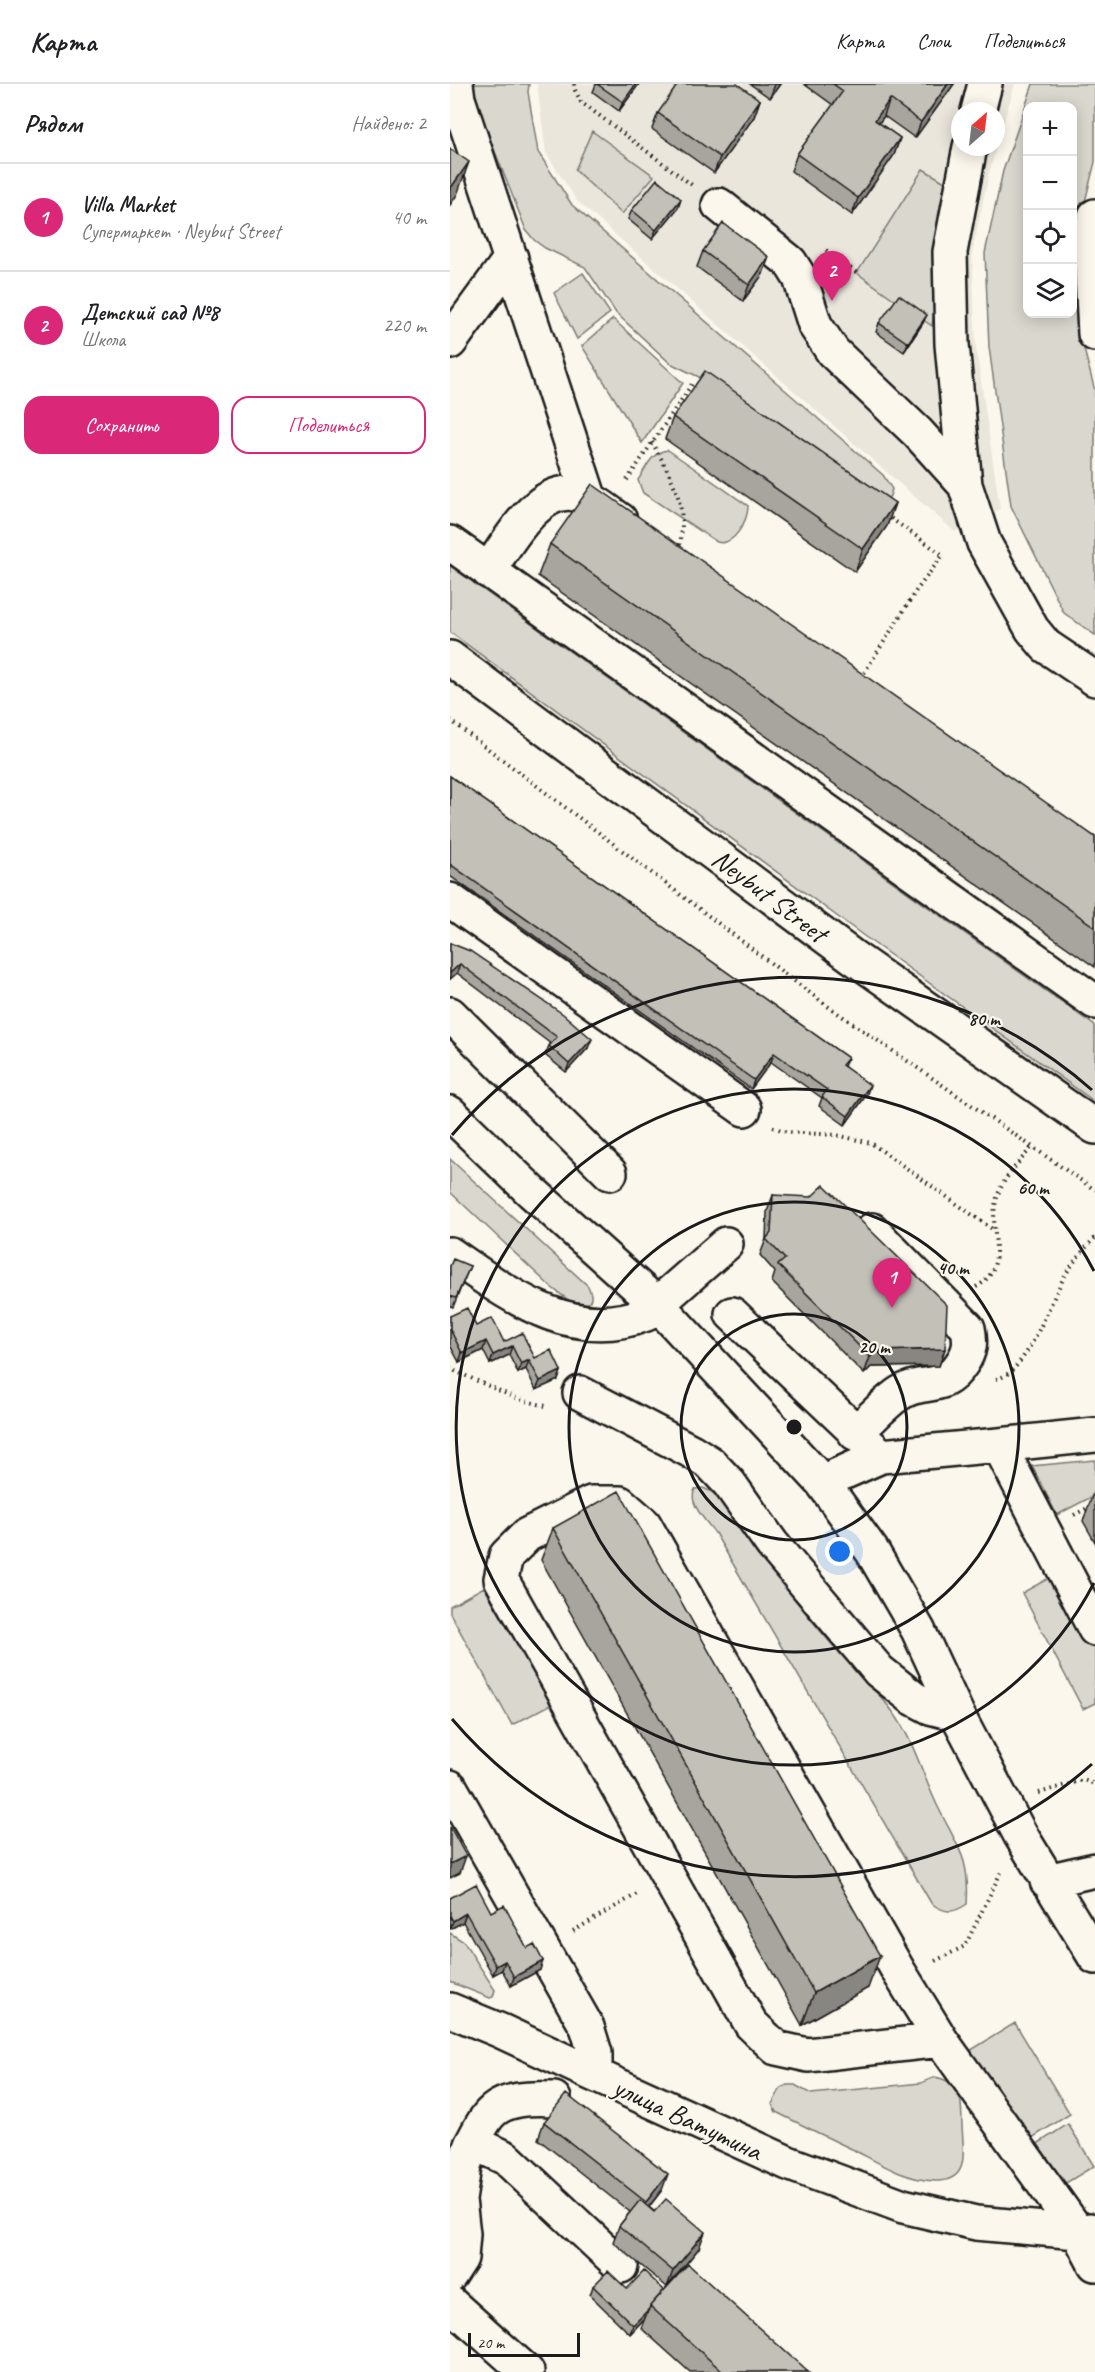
<!DOCTYPE html>
<html lang="ru">
<head>
<meta charset="utf-8">
<style>
	body { margin:0; font-family:Caveat,sans-serif; background:#f6f6f6; color:#202124 }
	.controls { position:absolute; right:18px; top:18px; display:grid; overflow:hidden; border-radius:12px; box-shadow:0 3px 15px #0003 }
	.controls button { width:54px; height:54px; display:grid; place-items:center; padding:0; border:0; border-bottom:2px solid #e0e0e0; background:#fff; color:#202124; font:30px sans-serif }
	.compass { position:absolute; left:501px; top:18px; width:54px; height:54px; border-radius:50%; background:#fff; box-shadow:0 3px 15px #0003; rotate:28deg }
	.scale { position:absolute; left:18px; bottom:15px; width:112px; box-sizing:border-box; padding-left:6px; border:3px solid #1c1c1c; border-top:0; font-size:16px; line-height:21px; white-space:nowrap; color:#1c1c1c; -webkit-text-stroke:4px #fbf7ec; paint-order:stroke }
	.you { position:absolute; left:390px; top:1468px; width:21px; height:21px; margin:-15px; border:4px solid #fff; border-radius:50%; background:#1a73e8; box-shadow:0 0 0 9px #1a73e833 }
	.badge { display:grid; place-items:center; width:39px; height:39px; border-radius:50%; background:#db2777; color:#fff; font-size:20px; font-weight:700 }
	.pin { position:absolute; translate:-50% -50px; filter:drop-shadow(0 2px 3px #0008) }
	.pin::after { content:''; position:absolute; top:32px; width:21px; height:18px; background:inherit; clip-path:polygon(0 0,100% 0,50% 100%) }
	.list { margin:0; padding:0; list-style:none }
	h2 { display:flex; justify-content:space-between; align-items:center; height:78px; margin:0; padding:0 24px; font-size:26px }
	h2 small { font-size:20px; font-weight:400; color:#757577 }
	.list li { display:grid; grid-template-columns:39px 1fr auto; gap:18px; align-items:center; box-sizing:border-box; height:108px; padding:0 24px; border-top:2px solid #e0e0e0 }
	.list b { display:block; font-size:22px; white-space:nowrap }
	.list p { margin:0; font-size:20px; white-space:nowrap; color:#757577 }
	.list em { font-size:20px; font-style:normal; color:#757577 }
	.actions { display:flex; gap:12px; padding:18px 24px }
	.actions a { flex:1; padding:14px 0; border:2px solid #db2777; border-radius:18px; text-align:center; font-size:21px; color:#db2777 }
	.actions .main { background:#db2777; color:#fff }
	.icon { flex:none; width:33px; height:33px; fill:none; stroke:currentColor; stroke-width:2; stroke-linecap:round; stroke-linejoin:round }
	.map { position:relative; flex:none; width:645px; height:2288px; overflow:hidden }
	header { display:flex; align-items:center; gap:36px; box-sizing:border-box; height:84px; padding:0 30px; background:#fff; border-bottom:2px solid #e0e0e0 }
	header strong { font-size:28px }
	nav { display:flex; gap:33px; margin-inline-start:auto; font-size:21px }
	main { display:flex }
	aside { flex:1; background:#fff }
	.map>svg:first-child { display:block }
</style>
</head>
<body>
<header>
<strong>Карта</strong>
<nav><a>Карта</a><a>Слои</a><a>Поделиться</a></nav>
</header>
<main>
<aside>
<h2>Рядом<small>Найдено: 2</small></h2>
<ul class="list">
<li><span class="badge">1</span><div><b>Villa Market</b><p>Супермаркет · Neybut Street</p></div><em>40 m</em></li>
<li><span class="badge">2</span><div><b>Детский сад №8</b><p>Школа</p></div><em>220 m</em></li>
</ul>
<div class="actions"><a class="main">Сохранить</a><a>Поделиться</a></div>
</aside>
<div class="map">
<svg width="645" height="2288" viewBox="0 0 645 2288">
	<rect width="100%" height="100%" fill="#fbf7ec"/>
	<filter id="ink" filterUnits="userSpaceOnUse"><feTurbulence type="fractalNoise" baseFrequency=".0167" numOctaves="2"/><feDisplacementMap in="SourceGraphic" scale="12" xChannelSelector="R" yChannelSelector="G"/><feConvolveMatrix kernelMatrix="1 2 1 2 8 2 1 2 1" color-interpolation-filters="sRGB"/></filter>
	<g filter="url(#ink)">
		<path fill="#eae6dc" fill-rule="evenodd" d="M87,0H565L540,85L522,169L526,264L550,425L505,448L127,117L96,69ZM510,27H546V63H510Z"/>
		<path fill="#dad7ce" stroke="#7b7a75" stroke-width="1.5" fill-rule="evenodd" d="M21,0H79L78,8L88,68L122,121L433,391L442,405L440,412L436,416L410,407L247,292L220,279L166,229L135,183L95,164L84,156L76,146L25,17Z
			M583,0H645V78L626,153L630,250L645,307V551L614,529L561,422L539,263L535,169L553,87ZM578,22H622V230H578Z
			M142,47L204,92L172,130L125,86Z
			M473,85L500,101L482,242L407,189Z
			M133,189L160,229L127,255L104,209Z
			M163,235L233,299L192,359L132,262Z
			M218,366L298,422C298,436 284,463 267,458L193,409L188,396C196,384 202,367 218,366Z
			M0,482L645,942V1018L418,855L0,548Z
			M0,1075L138,1202C142,1211 143,1215 136,1222C122,1221 112,1211 101,1203L0,1108Z
			M645,1376V1411L607,1431L582,1382Z
			M253,1404C282,1414 294,1453 313,1476C337,1505 360,1536 385,1564C404,1586 426,1605 443,1628C465,1658 473,1694 490,1727C509,1765 520,1775 517,1820C503,1830 494,1829 481,1819L265,1449C257,1438 237,1419 245,1405Z
			M608,1489L645,1560V1619L633,1625L572,1509Z
			M34,1503L102,1620L62,1641L0,1529V1522Z
			M0,1849L14,1858L45,1906L43,1913L40,1914L0,1898Z
			M565,1939L620,2030L574,2059L518,1968Z
			M485,1993C515,1999 511,2018 512,2042C513,2066 521,2098 485,2097C455,2096 429,2079 404,2066C378,2054 352,2041 326,2028L322,2020L331,2004L337,2001H345L361,2010L471,1999Z
			M618,2040L644,2082L606,2105L581,2064Z"/>
		<g fill="none" stroke-linecap="round" stroke-linejoin="round">
			<defs>
				<path id="minor" d="M6,0L8,15L140,416
					M528,27L535,0
					M520,63L500,168L502,260L515,401L534,459L582,545L596,562L645,595
					M269,121L340,178L350,194L365,241L383,268L468,349L515,401
					M645,132L640,150L645,250
					M0,258L61,174
					M0,459L645,918
					M38,487C57,461 87,402 125,410C142,414 156,426 170,436
					M0,574L403,873L645,1043
					M0,816L294,1025
					M0,930L160,1089
					M0,1029L82,1108L208,1221L372,1398L422,1467L468,1546L507,1630L570,1750L645,1873
					M0,1170C60,1211 121,1259 196,1230L276,1160
					M282,1230L431,1372
					M130,1309L241,1367L260,1379L279,1399L322,1460L429,1587L463,1614L480,1623L507,1630
					M405,1349C419,1337 432,1322 447,1311C472,1293 492,1310 512,1279C520,1267 521,1259 518,1244L422,1146
					M645,1351L549,1361L645,1545
					M372,1398L431,1372L549,1361
					M0,1703L137,1943L145,1969V1991L338,2079L453,2122L526,2139L628,2148L640,2146
					M597,1797L645,1786
					M0,1926L51,1947L145,1991
					M491,1956L358,1971L326,1964L301,1940L51,1495L56,1472L77,1451L141,1419H170L194,1440L449,1888L491,1956L628,2148L645,2180
					M21,2061C26,2052 31,2041 38,2032C53,2013 83,2014 104,2015
					M0,2191L11,2174L13,2150L9,2116L14,2082L21,2061L37,2065L56,2074L171,2182
					M0,2219L77,2288"/>
			</defs>
			<use href="#minor" stroke="#1c1c1c" stroke-width="38"/>
			<path stroke="#1c1c1c" stroke-width="4" stroke-dasharray="1.5 4.5" stroke-linecap="butt" d="M124,0L125,6L131,18L242,101
				M376,166L407,189
				M202,358C222,394 239,422 229,464
				M177,396L242,300L245,299L250,302
				M436,431L493,471
				M411,594L466,507L493,471
				M0,636L376,921L645,1106
				M323,1043L337,1048L386,1051L421,1059L545,1147
				M526,1203C559,1185 540,1151 545,1122C549,1097 567,1081 582,1063
				M0,1283L5,1287L68,1315L96,1322
				M546,1295C577,1290 600,1216 616,1190C624,1177 634,1165 645,1154
				M624,1431L645,1420
				M589,1709L633,1696L645,1700
				M123,1847L187,1810
				M485,1877L515,1862L551,1788"/>
			<use href="#minor" stroke="#fbf7ec" stroke-width="33"/>
		</g>
		<path fill="#a8a59e" stroke="#1c1c1c" stroke-width="1.5" d="M146,0H189L169,27L143,8Z
			M300,0H330L320,14Z
			M354,0H504L465,54L434,32L429,39L450,54L444,71L402,131L341,87L347,70L383,21Z
			M310,16L304,33L264,89L202,45L208,29Z
			M231,115L228,124L202,155L178,135L182,126Z
			M253,167L313,190L293,217L247,183Z
			M429,239H473L454,268L426,248Z
			M223,333L445,419L437,442L405,488L215,355Z
			M100,460L645,753V883L88,492Z
			M0,692L398,974L394,982L417,1010L395,1041L369,1022L372,1014L321,978L301,1005L0,792Z
			M0,859L138,964L116,988L95,971L99,962L101,960L7,889L0,895Z
			M323,1111L495,1265L489,1282L421,1283L414,1290L322,1198L325,1188L310,1171L316,1155L317,1128Z
			M0,1182H20L3,1223L0,1222Z
			M0,1232L26,1242L85,1274L111,1287L108,1296L86,1306L76,1285L68,1289L59,1271L40,1280L33,1266L9,1278L0,1261Z
			M645,1404V1458L633,1437Z
			M103,1444L418,1904L352,1941L91,1476Z
			M0,1814L41,1828L90,1886L61,1902L52,1886L43,1891L13,1838L0,1845Z
			M94,2038L212,2106L199,2123L249,2164L217,2203L163,2158L169,2142L180,2128L88,2055Z
			M143,2202L177,2205L214,2206L358,2288H240L191,2244L195,2234L180,2250L140,2211Z"/>
		<path fill="#888681" stroke="#1c1c1c" stroke-width="1.5" d="M186,0H189L169,27L173,18Z
			M325,0H330L320,14Z
			M498,0H504L465,54L471,38Z
			M440,15L434,32L419,53L425,36Z
			M310,16L304,33L264,89L270,73Z
			M450,54L444,71L402,131L408,114Z
			M19,78L7,111L0,121V105Z
			M231,115L228,124L202,155L206,146Z
			M319,173L313,190L293,217L299,201Z
			M477,231L473,239L454,268L458,259Z
			M445,419L437,442L405,488L413,465Z
			M10,880L7,889L0,895V889Z
			M142,955L138,964L116,988L119,980Z
			M324,969L321,978L301,1005L304,996Z
			M420,1001L417,1010L395,1041L398,1032Z
			M36,1257L33,1266L9,1278L12,1269Z
			M62,1262L59,1271L40,1280L43,1271Z
			M495,1265L489,1282L421,1283L414,1290L420,1273L427,1267Z
			M79,1276L76,1285L68,1289L71,1280Z
			M111,1287L108,1296L86,1306L90,1297Z
			M16,1772L10,1789L0,1794V1780Z
			M16,1829L13,1838L0,1845L3,1837Z
			M430,1872L418,1904L352,1941L364,1909Z
			M55,1877L52,1886L43,1891L46,1882Z
			M93,1877L90,1886L61,1902L64,1893Z
			M218,2090L212,2106L189,2135L196,2118Z
			M255,2148L249,2164L217,2203L223,2187Z
			M199,2225L195,2234L180,2250L183,2241Z"/>
		<path fill="#c3c0b8" stroke="#1c1c1c" stroke-width="1.5" d="M147,0H186L173,18Z
			M228,0H287L310,16L270,73L208,29Z
			M383,0H498L471,38L440,15L425,36L450,54L408,114L347,70L393,7Z
			M0,65L19,78L0,105Z
			M207,95L231,115L206,146L182,126Z
			M273,139L319,173L299,201L253,167Z
			M449,211L477,231L458,259L429,239Z
			M255,287L445,419L413,465L223,333Z
			M142,400L645,753V843L100,460Z
			M0,692L398,974L392,981L420,1001L398,1032L372,1013L377,1006L324,969L304,996L0,780Z
			M0,859L20,867L113,930L142,955L119,980L99,962L107,953L10,880L0,889Z
			M374,1101L497,1221L495,1265L427,1267L420,1273L328,1181L335,1175L316,1155L321,1149L323,1111L361,1113Z
			M3,1175L20,1182L6,1214L0,1212V1182Z
			M17,1224L26,1242L42,1234L54,1258L72,1249L85,1274L101,1266L111,1287L90,1297L79,1276L71,1280L62,1262L43,1271L36,1257L12,1269L0,1245V1232Z
			M169,1407L430,1872L364,1909L103,1444Z
			M0,1743L16,1772L0,1780Z
			M26,1800L41,1828L54,1821L77,1864L84,1860L93,1877L64,1893L55,1877L46,1882L16,1829L3,1837L0,1832V1814Z
			M116,2010L218,2090L196,2118L94,2038Z
			M216,2115L255,2148L223,2187L169,2142L190,2116L204,2128Z
			M238,2180L358,2288H273L200,2222Z
			M158,2187L177,2205L194,2187L214,2206L200,2222L199,2225L183,2241L143,2202Z"/>
	</g>
	<g fill="none" stroke="#1c1c1c" stroke-width="3">
		<circle cx="344" cy="1343" r="113"/>
		<circle cx="344" cy="1343" r="225"/>
		<path d="M644 1499A338 338 0 1 1 644 1187"/>
		<path d="M642 1680A450 450 0 0 1 2 1635M2 1051A450 450 0 0 1 642 1006"/>
	</g>
	<g text-anchor="middle" stroke-width="4.5" stroke-linejoin="round" paint-order="stroke">
		<g font-size="28" fill="#1c1c1c" stroke="#fbf7ec">
			<text transform="translate(320 811) rotate(37)" y="10">Neybut Street</text>
			<text transform="translate(238 2034) rotate(25)" y="10">улица Ватутина</text>
		</g>
	</g>
	<circle cx="344" cy="1343" r="9" fill="#1c1c1c" stroke="#fbf7ec" stroke-width="3"/>
	<g font-size="18" text-anchor="middle" font-weight="bold" fill="#1c1c1c" stroke="#fbf7ec" stroke-width="4.5" stroke-linejoin="round" paint-order="stroke">
		<text x="534" y="941">80 m</text>
		<text x="583" y="1110">60 m</text>
		<text x="503" y="1190">40 m</text>
		<text x="424" y="1269">20 m</text>
	</g>
</svg>
<div class="controls">
<button>+</button>
<button>−</button>
<button><svg class="icon" aria-label="locate" viewBox="0 0 24 24"><circle cx="12" cy="12" r="6"/><path d="M12 2v4M12 18v4M2 12h4M18 12h4"/></svg></button>
<button><svg class="icon" aria-label="layers" viewBox="0 0 24 24"><path d="M12 4l9 5-9 5-9-5zM3 14l9 5 9-5"/></svg></button>
</div>
<svg class="compass" viewBox="-18 -18 36 36"><path d="M0-13l5 13h-10z" fill="#e53935"/><path d="M0 13l5-13h-10z" fill="#757577"/></svg>
<div class="scale">20 m</div>
<div class="you"></div>
<div class="pin badge" style="left:442px;top:1224px">1</div>
<div class="pin badge" style="left:382px;top:217px">2</div>
</div>
</main>
</body>
</html>
